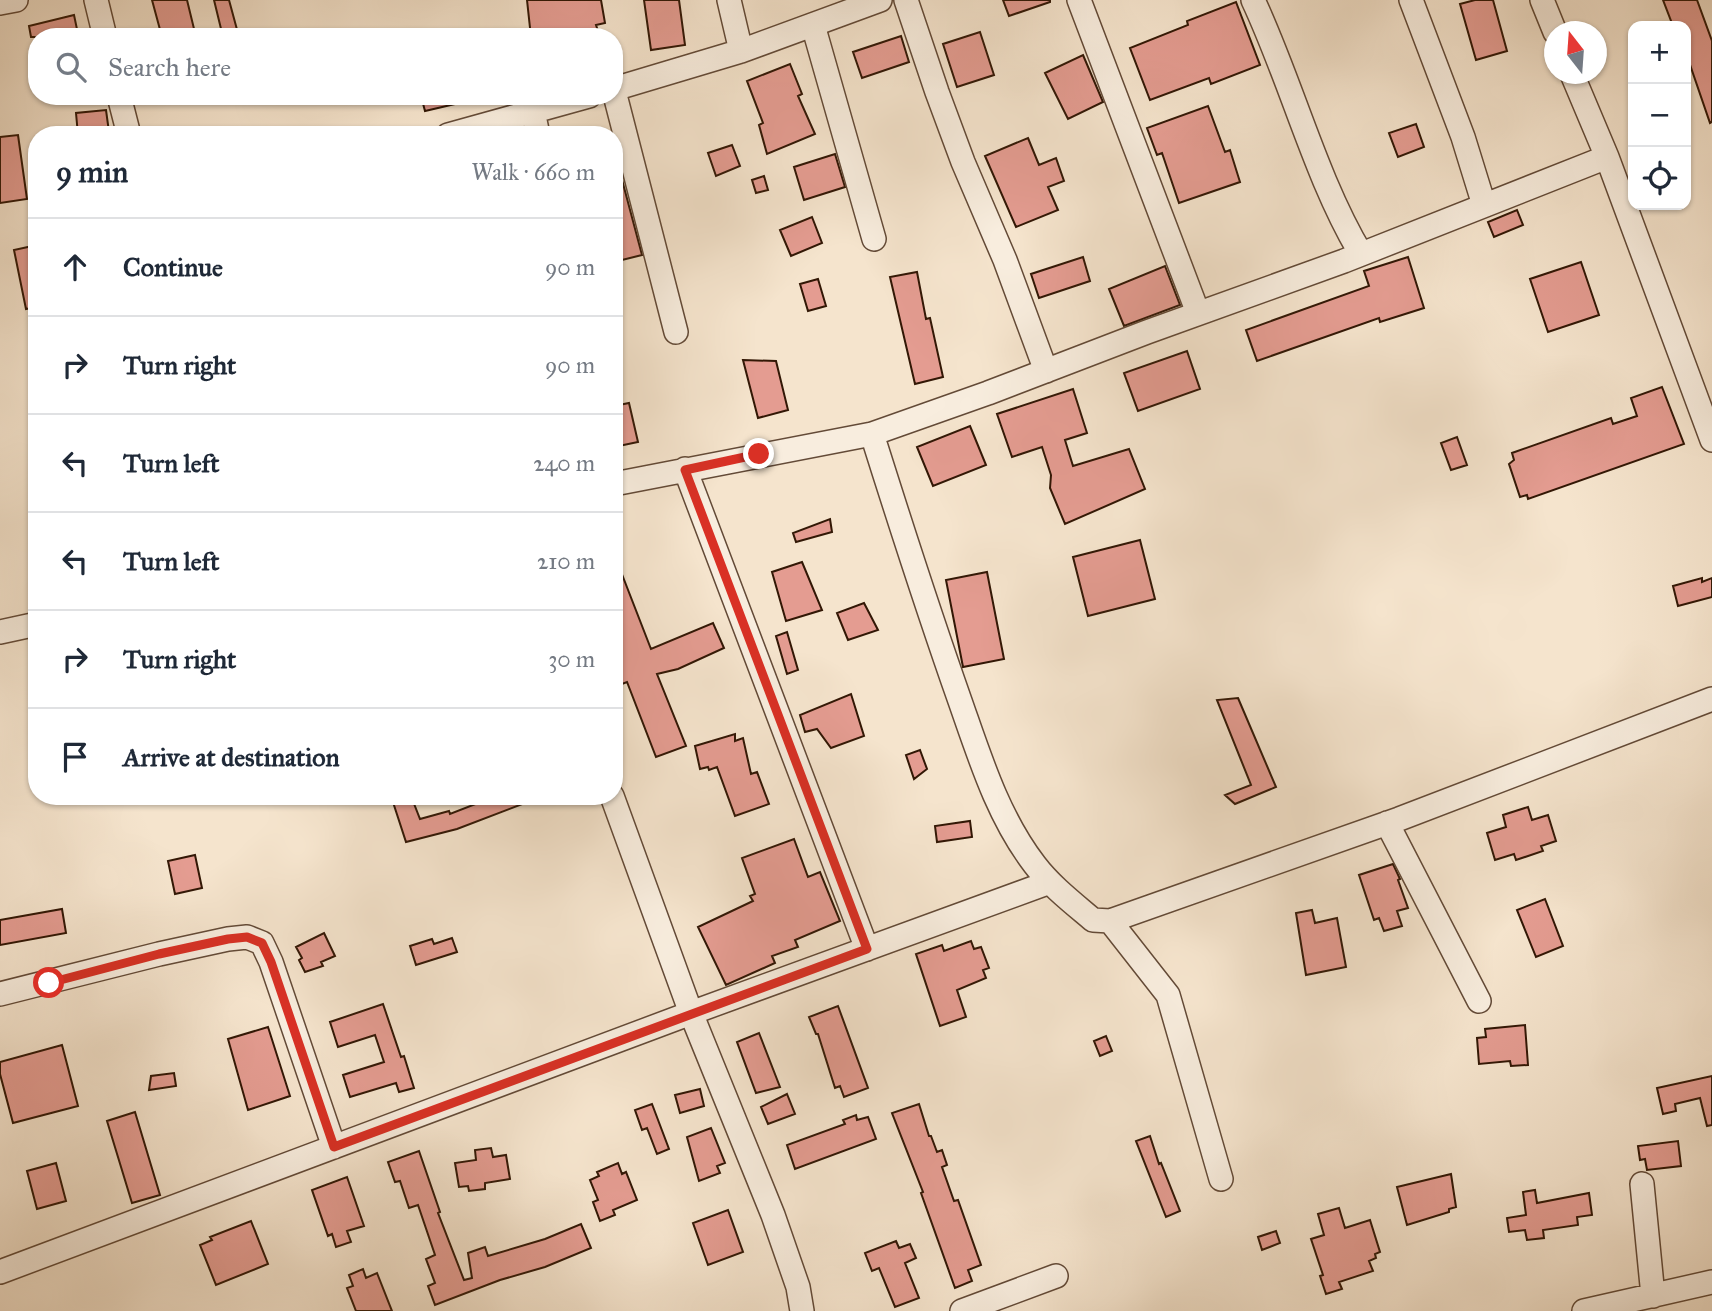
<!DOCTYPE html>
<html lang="en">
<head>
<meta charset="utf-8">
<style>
	body { margin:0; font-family:"IM FELL Great Primer",serif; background:#f2f2f3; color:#1f2937 }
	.controls { position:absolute; right:21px; top:21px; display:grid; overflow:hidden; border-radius:14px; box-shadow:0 2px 5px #0004 }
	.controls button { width:63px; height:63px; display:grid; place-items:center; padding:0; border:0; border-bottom:2px solid #e0e1e3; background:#fff; color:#1f2937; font:35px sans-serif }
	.compass { position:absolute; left:1544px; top:21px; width:63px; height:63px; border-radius:50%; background:#fff; box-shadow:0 2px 5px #0004; rotate:343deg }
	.stop { position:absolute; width:21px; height:21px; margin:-16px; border:5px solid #d93025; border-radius:50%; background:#fff }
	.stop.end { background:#d93025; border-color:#fff; box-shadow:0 2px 7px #0008 }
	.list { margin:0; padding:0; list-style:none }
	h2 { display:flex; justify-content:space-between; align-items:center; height:91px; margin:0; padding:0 28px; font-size:30px }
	h2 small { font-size:23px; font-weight:400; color:#747a83 }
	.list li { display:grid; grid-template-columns:46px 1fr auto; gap:21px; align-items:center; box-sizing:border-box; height:98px; padding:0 28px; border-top:2px solid #e0e1e3 }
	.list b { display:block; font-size:26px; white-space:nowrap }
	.list em { font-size:23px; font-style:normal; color:#747a83 }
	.icon { flex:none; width:38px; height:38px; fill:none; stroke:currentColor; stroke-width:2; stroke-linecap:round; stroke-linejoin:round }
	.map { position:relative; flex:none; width:1712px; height:1311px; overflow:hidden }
	.search { position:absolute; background:#fff; box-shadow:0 2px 5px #0004; left:28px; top:28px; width:595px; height:77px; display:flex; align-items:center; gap:18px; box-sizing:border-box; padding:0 24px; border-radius:28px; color:#747a83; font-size:26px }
	.panel { position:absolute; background:#fff; box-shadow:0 2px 5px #0004; left:28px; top:126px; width:595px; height:679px; border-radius:28px }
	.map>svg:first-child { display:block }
</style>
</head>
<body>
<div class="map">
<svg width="1712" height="1311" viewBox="0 0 1712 1311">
	<rect width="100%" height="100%" fill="#f5e4cd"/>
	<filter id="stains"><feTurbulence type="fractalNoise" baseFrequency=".00286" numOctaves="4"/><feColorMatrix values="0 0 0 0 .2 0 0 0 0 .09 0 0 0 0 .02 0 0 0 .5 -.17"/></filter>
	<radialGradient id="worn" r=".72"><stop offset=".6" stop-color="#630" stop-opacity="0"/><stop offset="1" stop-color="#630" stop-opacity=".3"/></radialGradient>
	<path fill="#e49c91" stroke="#321705" stroke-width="2" d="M152,0H187L196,37H162Z
		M214,0H229L239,37H223Z
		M527,0H601L605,23L596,25L600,37H575L573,30L531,37Z
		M644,0H679L685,45L651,50Z
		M1003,0H1050V2L1009,16Z
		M1475,0H1493L1507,51L1476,60L1460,4Z
		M1663,0H1697L1712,41V122L1710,123L1686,53V26H1673Z
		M1236,2L1260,65L1211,84L1209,78L1150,100L1130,48L1188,25L1187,21Z
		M74,15L78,34L68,37H31L29,26Z
		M980,32L994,75L957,87L943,44Z
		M901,36L909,62L862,78L853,52Z
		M1083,55L1103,102L1068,119L1045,73Z
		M790,64L802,94L798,96L815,134L767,154L759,125L763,123L747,81Z
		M421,96H467L468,101L425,111Z
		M1208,106L1225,152L1230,150L1240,182L1179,203L1162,153L1157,155L1147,128Z
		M106,110L109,132L103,135H78L76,113Z
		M1416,124L1424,147L1398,157L1389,133Z
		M18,135L27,199L0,203V137Z
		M1028,138L1039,165L1056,158L1064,181L1048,187L1058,210L1016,227L985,156Z
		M732,145L740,166L716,176L708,153Z
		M835,154L845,187L804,200L794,167Z
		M621,176L642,255L614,262V177Z
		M764,176L768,190L756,193L752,180Z
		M1517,210L1523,225L1494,237L1488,222Z
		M812,217L822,243L791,256L780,230Z
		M37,245V307L26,309L14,250Z
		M1083,257L1090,281L1039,298L1031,274Z
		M1408,257L1424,308L1380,322L1379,318L1257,361L1246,330L1369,286L1364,271Z
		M1581,262L1599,315L1548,332L1530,279Z
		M1165,266L1180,305L1124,326L1109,289Z
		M917,272L926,319L930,318L943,377L915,384L890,277Z
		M818,279L826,306L808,311L800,284Z
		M1187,351L1200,389L1138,411L1124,373Z
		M743,360L776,361L788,410L758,418Z
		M1662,387L1684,444L1528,499L1527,495L1520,497L1509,464L1514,460L1512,453L1611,418L1613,424L1637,416L1631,398Z
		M1073,389L1087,433L1065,440L1073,466L1129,449L1145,489L1065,524L1050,488L1051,475L1042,447L1012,457L997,414Z
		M629,403L638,442L614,447V406Z
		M970,426L986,465L933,486L917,447Z
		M1457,437L1467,465L1451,470L1441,443Z
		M830,519L832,532L796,542L793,533Z
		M1140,540L1155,599L1088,616L1073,557Z
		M614,559H616L651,649L713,623L724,648L678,669L657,674L686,746L656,757L627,682L614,687Z
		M802,562L822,610L786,621L772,572Z
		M987,572L1004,659L963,667L946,580Z
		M1702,578V582L1712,578V597L1678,606L1673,586Z
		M864,603L878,630L848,640L837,613Z
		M787,632L798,670L787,674L776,636Z
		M851,694L864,736L831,748L817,729L805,732L800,715Z
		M1238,698L1276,787L1235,804L1225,795L1251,785L1217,700Z
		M735,734V741L743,738L751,774L757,772L769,804L735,816L717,767L709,770L708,767L700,769L695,746Z
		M920,750L927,769L914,779L906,755Z
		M391,796H411L420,819L449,811L450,814L496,796L538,798L457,829L406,842Z
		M1528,807L1532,820L1548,815L1556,841L1541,846L1543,851L1516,860L1514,854L1495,860L1487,833L1506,827L1503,815Z
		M970,821L972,837L937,842L935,826Z
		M794,839L808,877L820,872L840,921L795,940L798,947L772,956L775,963L726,985L698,927L753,901L750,896L755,894L742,858Z
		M195,855L202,888L175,894L168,861Z
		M1393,864L1400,879L1398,880L1408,908L1397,911L1402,926L1384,931L1379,918L1374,920L1359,875Z
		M1545,899L1563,946L1536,957L1517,910Z
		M62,909L66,933L0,945V920Z
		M1312,910L1315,923L1337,918L1346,967L1306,975L1296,913Z
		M324,933L335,956L321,962L323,966L305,972L299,960L302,958L296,947Z
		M452,938L457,952L416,965L410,946L432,939L434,944Z
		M971,941L974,949L981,947L989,968L983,970L986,978L957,990L966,1017L940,1026L916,954L942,945L944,951Z
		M383,1004L401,1057L404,1056L414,1088L399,1092L396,1083L350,1097L343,1075L384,1062L375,1035L338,1047L330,1022Z
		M838,1006L868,1088L844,1097L840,1086L835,1088L818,1034H816L809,1017Z
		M1525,1025L1528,1065L1511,1066L1510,1061L1479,1064L1477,1038L1486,1037L1485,1029Z
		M268,1027L290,1096L248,1110L228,1039Z
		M759,1033L780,1087L756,1093L737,1042Z
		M1106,1036L1112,1051L1100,1056L1094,1041Z
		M62,1045L78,1106L13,1123L0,1074V1062Z
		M174,1073L176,1086L149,1090L151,1076Z
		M1712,1076V1125L1707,1126L1700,1098L1675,1104L1676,1111L1663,1114L1657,1088Z
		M700,1089L704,1106L680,1113L675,1095Z
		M787,1094L795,1114L768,1124L761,1107Z
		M652,1104L669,1149L657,1154L647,1128L642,1130L635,1110Z
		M919,1104L929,1136H931L937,1152L942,1150L947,1165L942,1167L954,1201L958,1200L981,1265L968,1270L972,1281L955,1288L921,1193L923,1192L892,1113Z
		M135,1112L160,1195L132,1203L107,1121Z
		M856,1115L857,1120L868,1117L876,1139L795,1169L787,1145L845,1124L843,1120Z
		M711,1128L725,1163L717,1166L720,1173L699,1181L687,1137Z
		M1150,1136L1159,1164L1161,1163L1180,1211L1166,1217L1136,1141Z
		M1678,1141L1681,1166L1647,1170L1645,1159L1640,1160L1638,1146Z
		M491,1148L493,1157L506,1155L510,1179L485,1183V1189L469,1191L468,1186L459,1187L455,1163L476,1160L475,1150Z
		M419,1151L440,1212L438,1213L464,1280L472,1278L468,1253L485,1247L488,1256L545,1239L581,1224L591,1248L545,1267L500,1280L435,1305L428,1286L435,1283L426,1259L435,1255L418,1205L409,1208L400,1181L395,1182L388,1162Z
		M56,1163L66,1201L37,1209L27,1171Z
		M618,1163L622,1174L626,1172L637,1200L613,1210L615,1215L600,1221L593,1202L598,1200L590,1180L599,1176L597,1172Z
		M1451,1174L1456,1207L1449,1209V1212L1407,1225L1397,1187Z
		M347,1177L364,1226L347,1231L351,1242L336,1247L332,1234L328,1236L312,1190Z
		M1535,1190L1537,1203L1589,1193L1592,1215L1577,1217L1578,1225L1543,1230L1544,1238L1527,1240L1525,1230L1509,1232L1507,1218L1526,1215L1523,1192Z
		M1339,1208L1345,1228L1370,1220L1380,1252L1375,1254L1376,1258L1369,1261L1373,1271L1339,1282L1342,1289L1326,1294L1320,1276L1323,1275L1311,1239L1324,1235L1318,1214Z
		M728,1210L743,1252L708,1265L693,1223Z
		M251,1221L268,1264L216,1285L200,1245L212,1240L210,1237Z
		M1276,1231L1280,1243L1262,1250L1258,1237Z
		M896,1241L899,1248L910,1244L916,1258L905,1263L919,1298L895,1307L879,1268L872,1271L865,1253Z
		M363,1269L366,1278L377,1273L392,1311H356L347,1288L353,1286L349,1275Z"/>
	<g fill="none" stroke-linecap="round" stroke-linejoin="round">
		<defs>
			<path id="minor" d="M96,0L105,37
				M729,0L741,51
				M906,0L937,92L963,162L1005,260L1046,371
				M1079,0L1198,313
				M1253,0C1292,83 1315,177 1361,254
				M1411,0L1463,137L1484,205
				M1542,0L1555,32
				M0,3L16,0
				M813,25L874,239
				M1572,74L1607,157L1712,440
				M614,89L741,51L880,0
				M614,91L676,332
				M119,96L129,135
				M533,111L538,135
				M448,135L589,96
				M872,434C900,523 929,613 960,701C980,758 998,817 1035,865C1051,886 1073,903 1093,920L1110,921L1399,819L1712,699
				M685,469L867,949
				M614,484L872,434L988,393L1147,332L1344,261L1607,157
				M0,632L37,624
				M612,796L691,1013L773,1215L798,1287L802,1311
				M1387,823L1479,1001
				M1110,921L1168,995L1221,1179
				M0,994L159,954L228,939L247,937L262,943L271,962L334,1147
				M1642,1184L1653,1296
				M0,1272L691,1013L1050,882
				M962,1311L1056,1276
				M1584,1311L1712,1282"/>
		</defs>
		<use href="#minor" stroke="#634a37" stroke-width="26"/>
		<use href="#minor" stroke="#f8edde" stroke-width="23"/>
	</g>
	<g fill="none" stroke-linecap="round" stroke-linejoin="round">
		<path stroke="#d93025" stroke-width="9" d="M49,983L159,954L228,939L247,937L262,943L271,962L334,1147L867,949L685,470L759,454"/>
	</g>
	<rect width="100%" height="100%" filter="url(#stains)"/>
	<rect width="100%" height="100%" fill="url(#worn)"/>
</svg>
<div class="controls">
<button>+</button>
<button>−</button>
<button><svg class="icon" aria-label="locate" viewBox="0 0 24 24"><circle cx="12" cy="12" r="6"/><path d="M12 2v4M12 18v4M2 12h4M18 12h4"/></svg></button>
</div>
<svg class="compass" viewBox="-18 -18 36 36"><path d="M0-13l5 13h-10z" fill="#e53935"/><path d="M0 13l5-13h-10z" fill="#747a83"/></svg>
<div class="stop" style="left:49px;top:983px"></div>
<div class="stop end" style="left:759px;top:454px"></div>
<div class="search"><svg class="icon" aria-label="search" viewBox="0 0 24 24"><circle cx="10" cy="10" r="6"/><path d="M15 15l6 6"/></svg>Search here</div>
<section class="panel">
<h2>9 min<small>Walk · 660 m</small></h2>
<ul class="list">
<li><svg class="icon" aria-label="ahead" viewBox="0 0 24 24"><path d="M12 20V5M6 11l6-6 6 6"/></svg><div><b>Continue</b></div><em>90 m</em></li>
<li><svg class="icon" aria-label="right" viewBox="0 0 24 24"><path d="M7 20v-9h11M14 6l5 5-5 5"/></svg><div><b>Turn right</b></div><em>90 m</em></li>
<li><svg class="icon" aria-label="left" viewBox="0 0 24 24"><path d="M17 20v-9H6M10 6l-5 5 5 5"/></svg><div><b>Turn left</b></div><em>240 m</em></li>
<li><svg class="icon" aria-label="left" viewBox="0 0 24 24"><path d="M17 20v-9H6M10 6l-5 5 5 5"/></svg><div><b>Turn left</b></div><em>210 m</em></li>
<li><svg class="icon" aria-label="right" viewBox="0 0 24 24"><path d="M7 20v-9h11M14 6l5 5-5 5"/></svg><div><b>Turn right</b></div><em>30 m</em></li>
<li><svg class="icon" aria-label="arrive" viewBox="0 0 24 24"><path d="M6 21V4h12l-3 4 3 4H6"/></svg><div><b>Arrive at destination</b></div></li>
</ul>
</section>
</div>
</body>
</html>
